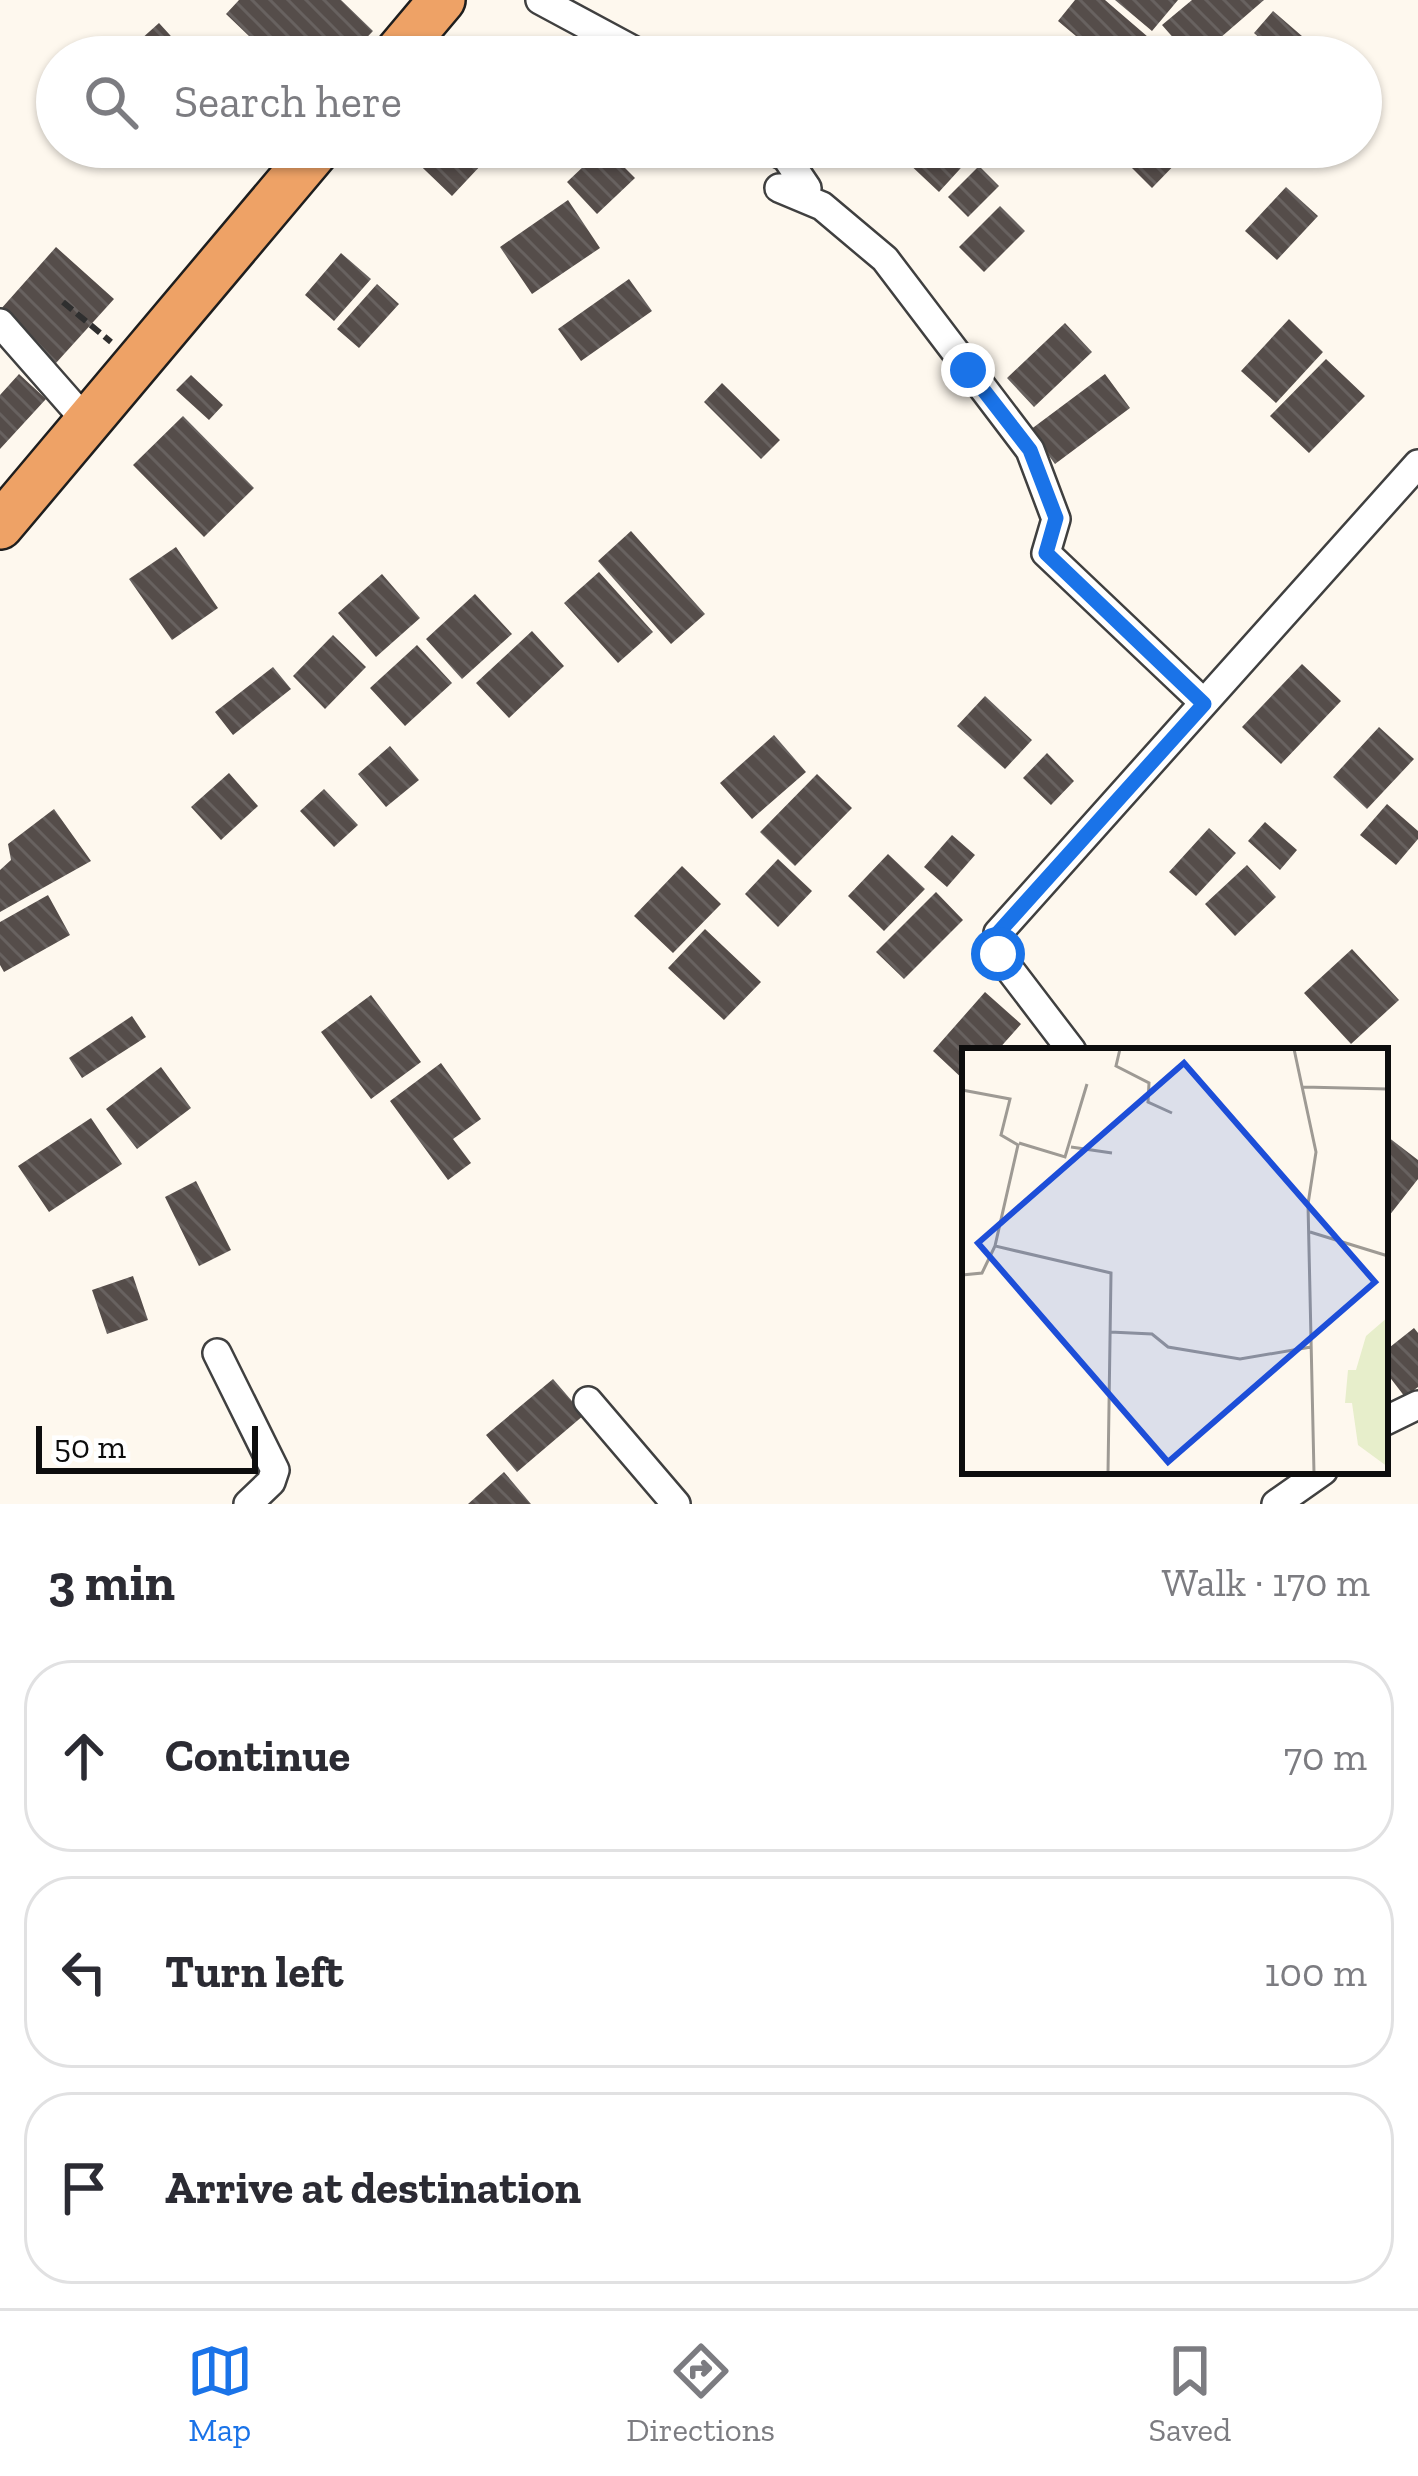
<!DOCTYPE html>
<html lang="en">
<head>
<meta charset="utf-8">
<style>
	body { margin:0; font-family:"Zilla Slab",serif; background:#f7f7f7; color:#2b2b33 }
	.scale { position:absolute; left:36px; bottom:30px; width:222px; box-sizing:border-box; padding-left:12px; border:6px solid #0d0d0d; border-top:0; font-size:33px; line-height:42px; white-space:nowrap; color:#0d0d0d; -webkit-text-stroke:9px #fff; paint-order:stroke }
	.stop { position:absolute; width:36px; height:36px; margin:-27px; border:9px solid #1a73e8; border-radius:50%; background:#fff }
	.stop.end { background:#1a73e8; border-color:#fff; box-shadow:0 3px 12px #0008 }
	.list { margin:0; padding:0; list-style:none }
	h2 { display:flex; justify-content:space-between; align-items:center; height:156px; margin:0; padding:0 48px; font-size:51px }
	h2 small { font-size:39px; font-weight:400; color:#7c7c81 }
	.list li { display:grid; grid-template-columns:78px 1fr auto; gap:36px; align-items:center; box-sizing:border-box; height:192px; margin:0 24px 24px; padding:0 24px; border:3px solid #e1e1e2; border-radius:48px }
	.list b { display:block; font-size:45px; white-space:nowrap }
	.list em { font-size:39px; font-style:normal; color:#7c7c81 }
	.icon { flex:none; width:66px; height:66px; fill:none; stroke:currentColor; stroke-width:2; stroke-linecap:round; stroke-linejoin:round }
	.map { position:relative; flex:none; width:1418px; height:1504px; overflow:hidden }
	.search { position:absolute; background:#fff; box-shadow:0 3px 9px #0004; left:36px; right:36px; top:36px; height:132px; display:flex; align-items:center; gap:30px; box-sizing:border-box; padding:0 42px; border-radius:66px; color:#7c7c81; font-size:45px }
	.sheet { height:804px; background:#fff }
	nav { display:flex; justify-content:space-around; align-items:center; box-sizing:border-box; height:168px; border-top:3px solid #e1e1e2; background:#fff; font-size:33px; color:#7c7c81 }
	nav a { display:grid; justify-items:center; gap:6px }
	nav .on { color:#1a73e8 }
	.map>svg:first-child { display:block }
</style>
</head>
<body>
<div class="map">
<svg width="1418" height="1504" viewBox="0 0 1418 1504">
	<defs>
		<pattern id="building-back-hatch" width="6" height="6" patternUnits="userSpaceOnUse" patternTransform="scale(3)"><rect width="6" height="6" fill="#554d4a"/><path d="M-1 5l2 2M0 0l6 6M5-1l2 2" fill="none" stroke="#686260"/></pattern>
	</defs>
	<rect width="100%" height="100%" fill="#fef8ee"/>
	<path fill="url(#building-back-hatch)" d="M239,0H341L373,31L348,57H271L226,14Z
		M1075,0H1105L1148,37L1130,57H1101L1058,21Z
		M1115,0H1178L1152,31Z
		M1192,0H1264L1198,57H1190L1162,25Z
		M1273,11L1310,43L1298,57H1281L1254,33Z
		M159,23L190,57H121Z
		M401,147H498L452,196Z
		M604,147L635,178L597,214L567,182Z
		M917,147H980L939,192L905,160Z
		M1122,147H1174L1183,156L1152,188L1117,153Z
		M979,166L999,186L968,217L948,197Z
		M1286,187L1318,216L1277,260L1245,231Z
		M568,200L600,248L532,294L500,247Z
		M1000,206L1025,231L984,272L959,247Z
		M56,247L114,299L56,363L0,313V310Z
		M341,253L371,279L334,321L305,295Z
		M629,279L652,311L581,361L558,329Z
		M377,284L399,304L359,348L337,329Z
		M1289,319L1323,352L1276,403L1241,371Z
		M1065,323L1092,352L1034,407L1007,378Z
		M1326,359L1365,396L1309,453L1270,416Z
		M19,374L46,399L0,449V395Z
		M1105,374L1130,408L1055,464L1030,430Z
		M191,375L223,405L209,420L176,390Z
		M722,383L780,440L761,459L704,402Z
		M183,416L254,488L204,537L133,465Z
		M631,531L705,614L671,644L598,561Z
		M176,547L218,608L172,640L129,579Z
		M599,572L653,632L618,663L564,603Z
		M382,574L420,618L376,657L338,613Z
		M475,594L512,634L462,679L426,639Z
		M532,631L564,666L509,718L476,683Z
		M333,635L366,667L325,709L293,676Z
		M417,645L452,683L405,726L370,688Z
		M1302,664L1341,701L1281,764L1242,727Z
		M273,667L291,689L233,735L215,712Z
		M985,696L1032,740L1005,769L957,726Z
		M1379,727L1414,759L1367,809L1333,777Z
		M774,735L806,772L752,819L720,783Z
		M390,746L419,780L386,807L358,774Z
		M1047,753L1074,781L1051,805L1023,778Z
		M229,773L258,806L221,840L191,807Z
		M817,774L852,808L795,866L760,832Z
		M324,789L358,825L334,847L300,811Z
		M1387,804L1418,831V839L1396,865L1360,835Z
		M54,809L91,861L0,912V870L11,860L8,844Z
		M1265,822L1297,850L1280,870L1248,841Z
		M1209,828L1236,853L1196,896L1169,872Z
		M952,835L975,855L947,887L924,867Z
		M888,854L925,889L884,931L848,896Z
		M778,859L812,891L778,927L745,894Z
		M1247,865L1276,897L1235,936L1205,904Z
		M682,866L721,904L673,953L634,916Z
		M936,892L963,920L904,979L876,952Z
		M48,895L70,935L4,972L0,965V922Z
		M705,929L761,982L724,1020L668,968Z
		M1352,949L1399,1000L1351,1044L1304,993Z
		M985,992L1021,1024L997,1051H965V1081L933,1051Z
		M371,995L421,1062L371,1099L321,1032Z
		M132,1016L146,1037L82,1078L69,1058Z
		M441,1063L481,1119L453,1139L471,1163L448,1180L390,1101Z
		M161,1067L191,1108L137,1149L106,1109Z
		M91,1118L122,1164L49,1212L18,1166Z
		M1388,1137L1418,1160V1179L1385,1221V1141Z
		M196,1181L231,1250L199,1266L165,1197Z
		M133,1276L148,1320L107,1334L92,1290Z
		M1414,1328L1418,1333V1387L1405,1397L1385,1371V1351Z
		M553,1379L584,1415L517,1472L486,1435Z
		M504,1472L531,1504H468Z"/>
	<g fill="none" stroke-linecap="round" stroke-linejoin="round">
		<defs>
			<path id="minor" d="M540,0L646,57
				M766,147L786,157L807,188H779L822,206L885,259L1030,450L1056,519L1046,553L1204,703
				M0,323L87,422
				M1072,1051L998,954V933L1418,464
				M217,1353L275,1470L271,1482L248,1504
				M588,1401L676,1504
				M1385,1421L1418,1405
				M1276,1504L1323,1471"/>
			<path id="trunk" d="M394,57L442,0
				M0,526L319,147"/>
		</defs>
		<use href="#minor" stroke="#404040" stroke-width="32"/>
		<use href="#trunk" stroke="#1e1e1e" stroke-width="50"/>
		<path stroke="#2f2f2f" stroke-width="6" stroke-dasharray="12 6" stroke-linecap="butt" d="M63,302L111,342"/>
		<use href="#minor" stroke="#fff" stroke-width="27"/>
		<use href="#trunk" stroke="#eea266" stroke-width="45"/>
	</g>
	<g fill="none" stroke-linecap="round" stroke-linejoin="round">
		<path stroke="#1a73e8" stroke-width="15" d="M968,370L1030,450L1056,518L1046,553L1204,704L998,933V954"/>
	</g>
	<g transform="translate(962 1048)">
		<rect width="426" height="426" fill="#fef8ee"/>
		<path d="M426,269V419L396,397L390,355H383L386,322H394L404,288Z" fill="#e7eecb"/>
		<path fill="none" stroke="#9e9a94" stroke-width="3" d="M158,1L154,18L187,35L186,54L210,65M332,1L354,104L346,156L352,425M341,39L426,41M0,42L48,51L39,87L56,97L33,198L149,225L146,425M57,95L103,109L125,36M109,99L150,105M348,184L426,208M0,227L20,225L33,198M148,284L190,286L206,299L278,311L349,299"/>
		<path fill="#1d4ed8" fill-opacity="0.15" stroke="#1d4ed8" stroke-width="6" d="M222,15L413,234L206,414L16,195Z"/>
		<rect width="426" height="426" fill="none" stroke="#0d0d0d" stroke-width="6"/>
	</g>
</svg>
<div class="scale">50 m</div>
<div class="stop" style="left:998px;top:954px"></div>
<div class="stop end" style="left:968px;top:370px"></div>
<div class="search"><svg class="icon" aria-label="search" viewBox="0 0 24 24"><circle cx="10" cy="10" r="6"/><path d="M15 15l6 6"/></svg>Search here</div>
</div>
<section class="sheet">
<h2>3 min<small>Walk · 170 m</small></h2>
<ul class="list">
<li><svg class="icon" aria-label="ahead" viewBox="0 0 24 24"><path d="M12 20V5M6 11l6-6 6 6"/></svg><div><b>Continue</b></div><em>70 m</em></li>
<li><svg class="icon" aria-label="left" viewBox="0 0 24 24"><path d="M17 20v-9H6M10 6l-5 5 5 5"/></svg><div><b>Turn left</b></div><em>100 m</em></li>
<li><svg class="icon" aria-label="arrive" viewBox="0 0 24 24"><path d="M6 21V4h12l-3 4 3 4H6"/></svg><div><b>Arrive at destination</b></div></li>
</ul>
</section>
<nav>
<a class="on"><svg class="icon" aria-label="map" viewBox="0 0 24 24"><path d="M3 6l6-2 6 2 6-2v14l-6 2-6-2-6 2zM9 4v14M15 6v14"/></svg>Map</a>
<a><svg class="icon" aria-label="directions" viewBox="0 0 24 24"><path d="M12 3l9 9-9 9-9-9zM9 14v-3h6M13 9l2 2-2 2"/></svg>Directions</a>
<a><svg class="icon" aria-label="saved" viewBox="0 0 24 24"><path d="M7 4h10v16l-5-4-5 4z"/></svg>Saved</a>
</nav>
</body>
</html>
